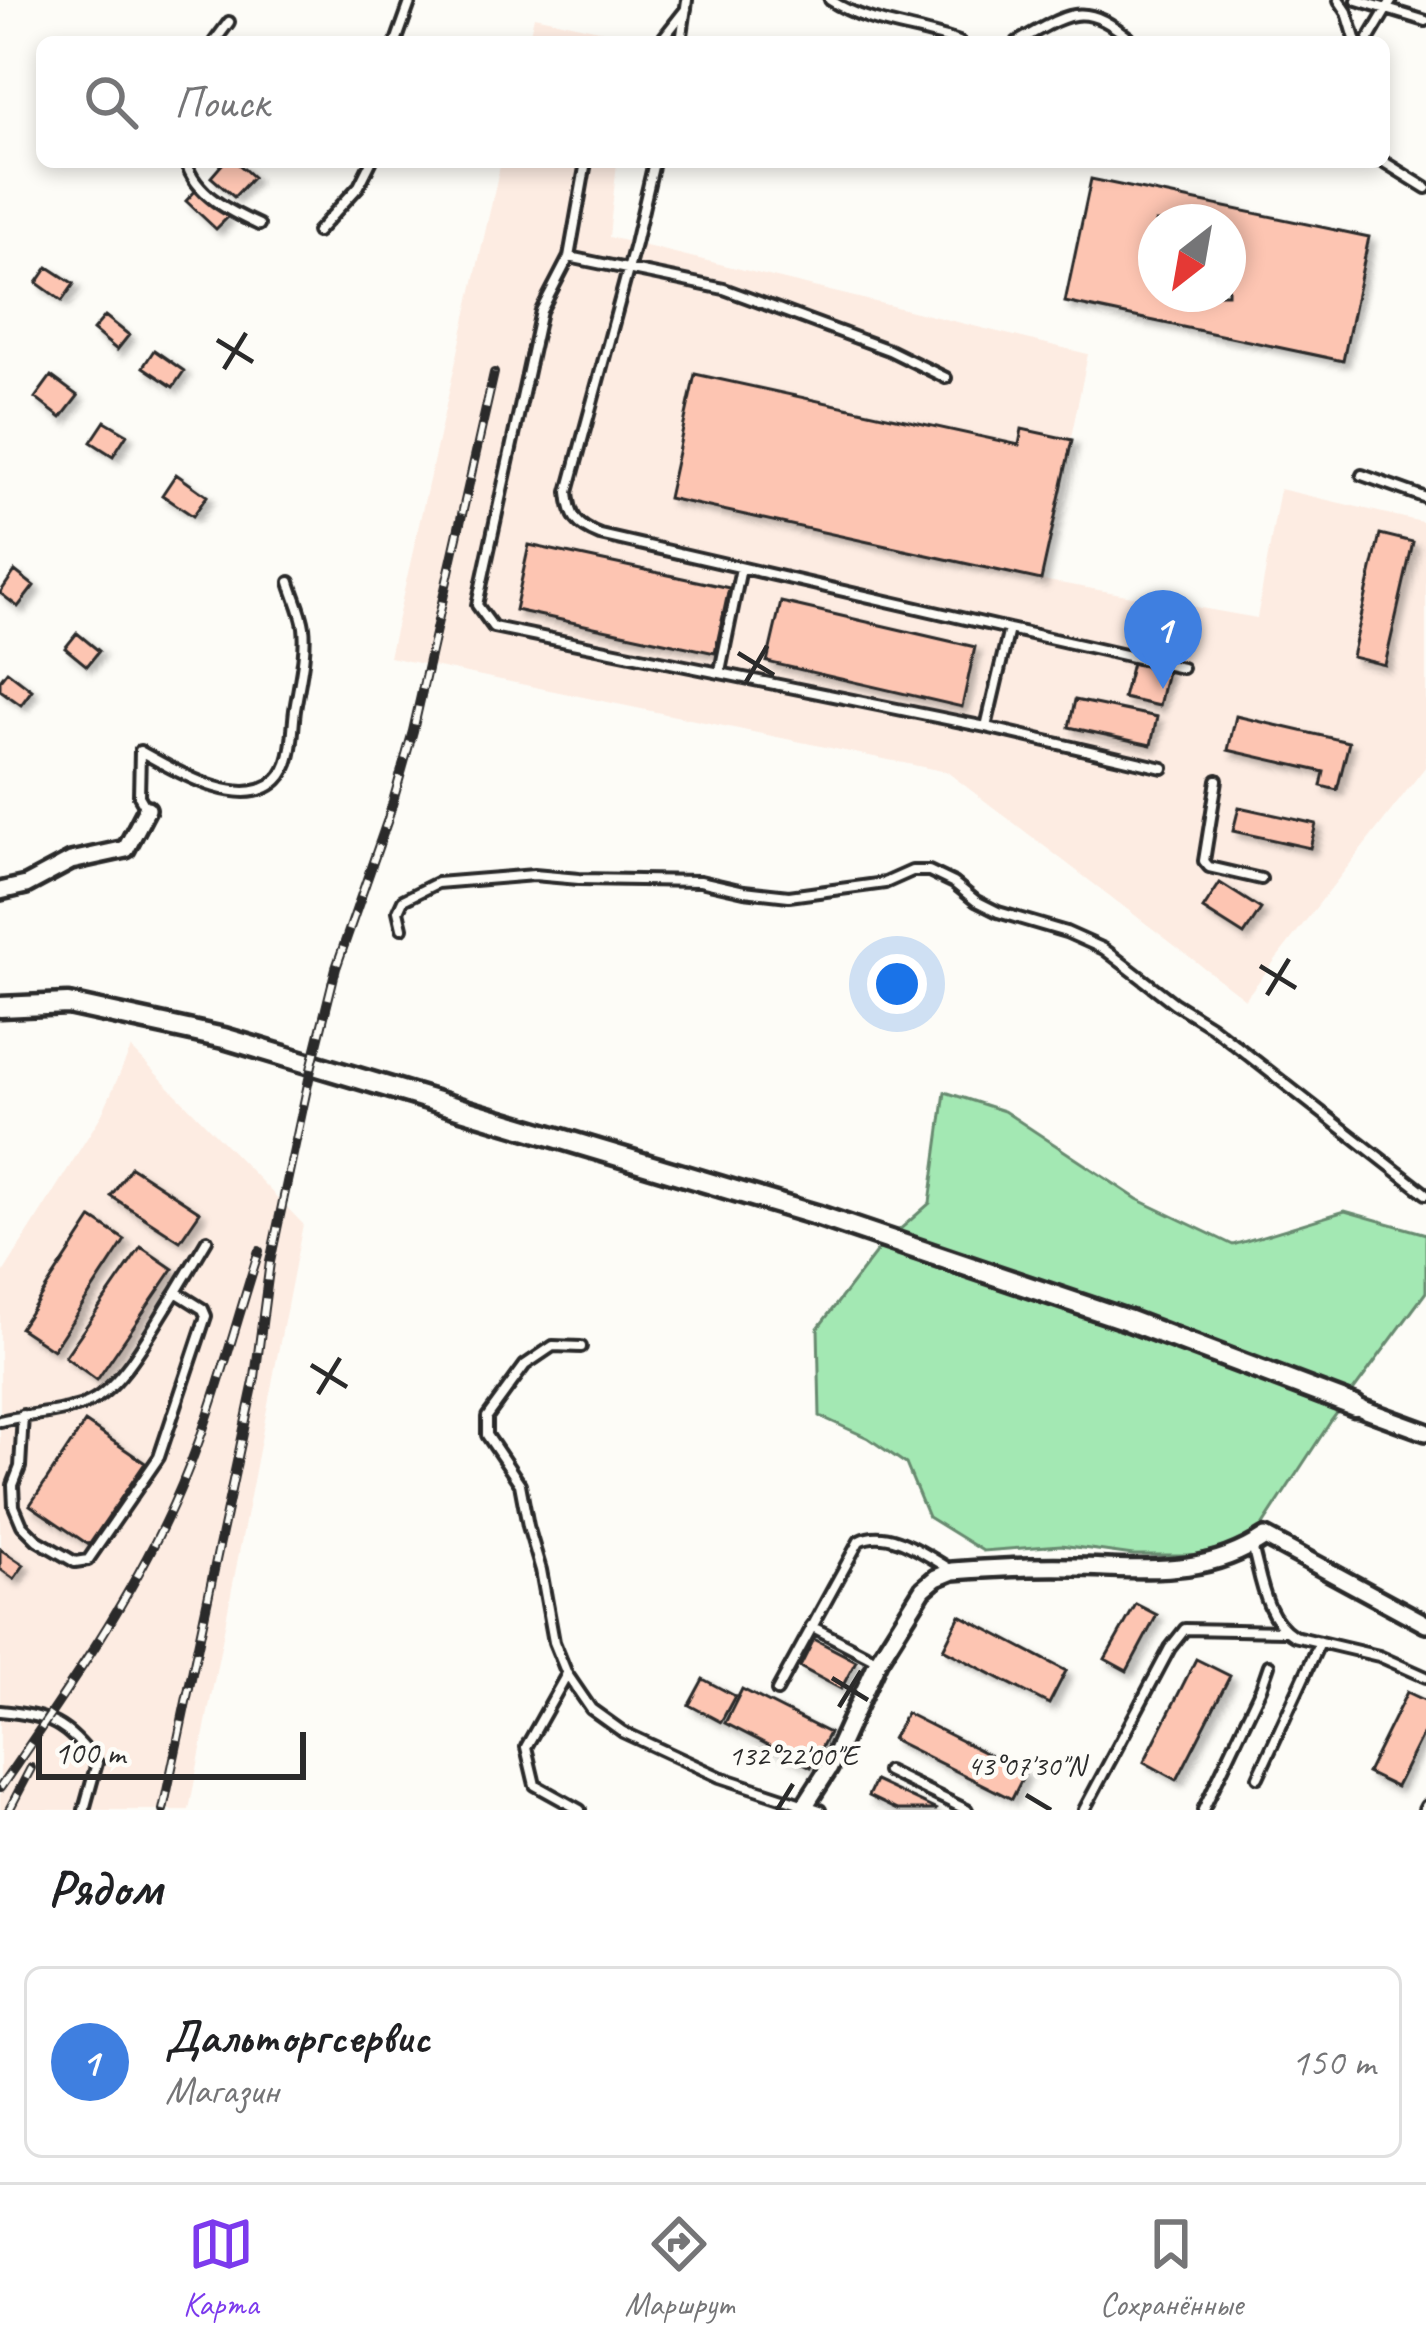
<!DOCTYPE html>
<html lang="ru">
<head>
<meta charset="utf-8">
<style>
	body { margin:0; font-family:Caveat,sans-serif; background:#f6f6f6; color:#202124 }
	.compass { position:absolute; left:1138px; top:204px; width:108px; height:108px; border-radius:50%; background:#fff; box-shadow:0 6px 18px #0003; rotate:211deg }
	.scale { position:absolute; left:36px; bottom:30px; width:270px; box-sizing:border-box; padding-left:12px; border:6px solid #2b2b2b; border-top:0; font-size:33px; line-height:42px; white-space:nowrap; color:#2b2b2b; -webkit-text-stroke:9px #fdfcf7; paint-order:stroke }
	.you { position:absolute; left:897px; top:984px; width:42px; height:42px; margin:-30px; border:9px solid #fff; border-radius:50%; background:#1a73e8; box-shadow:0 0 0 18px #1a73e833 }
	.badge { display:grid; place-items:center; width:78px; height:78px; border-radius:50%; background:#7c3aed; color:#fff; font-size:39px; font-weight:700 }
	.pin { position:absolute; translate:-50% -99px; filter:drop-shadow(0 3px 6px #0008) }
	.pin::after { content:''; position:absolute; top:63px; width:42px; height:36px; background:inherit; clip-path:polygon(0 0,100% 0,50% 100%) }
	.list { margin:0; padding:0; list-style:none }
	h2 { display:flex; justify-content:space-between; align-items:center; height:156px; margin:0; padding:0 48px; font-size:51px }
	h2 small { font-size:39px; font-weight:400; color:#757577 }
	.list li { display:grid; grid-template-columns:78px 1fr auto; gap:36px; align-items:center; box-sizing:border-box; height:192px; margin:0 24px 24px; padding:0 24px; border:3px solid #e0e0e0; border-radius:18px }
	.list b { display:block; font-size:45px; white-space:nowrap }
	.list p { margin:0; font-size:39px; white-space:nowrap; color:#757577 }
	.list em { font-size:39px; font-style:normal; color:#757577 }
	.icon { flex:none; width:66px; height:66px; fill:none; stroke:currentColor; stroke-width:2; stroke-linecap:round; stroke-linejoin:round }
	.map { position:relative; flex:none; width:1426px; height:1810px; overflow:hidden }
	.search { position:absolute; background:#fff; box-shadow:0 6px 18px #0003; left:36px; right:36px; top:36px; height:132px; display:flex; align-items:center; gap:30px; box-sizing:border-box; padding:0 42px; border-radius:18px; color:#757577; font-size:45px }
	.sheet { height:372px; background:#fff }
	nav { display:flex; justify-content:space-around; align-items:center; box-sizing:border-box; height:168px; border-top:3px solid #e0e0e0; background:#fff; font-size:33px; color:#757577 }
	nav a { display:grid; justify-items:center; gap:6px }
	nav .on { color:#7c3aed }
	.map>svg:first-child { display:block }
</style>
</head>
<body>
<div class="map">
<svg width="1426" height="1810" viewBox="0 0 1426 1810">
	<defs>
		<filter id="shadow"><feDropShadow dx="5.5" dy="5.5" stdDeviation="3" flood-color="#0004"/></filter>
	</defs>
	<rect width="100%" height="100%" fill="#fdfcf7"/>
	<filter id="ink" filterUnits="userSpaceOnUse"><feTurbulence type="fractalNoise" baseFrequency=".00833" numOctaves="2"/><feDisplacementMap in="SourceGraphic" scale="24" xChannelSelector="R" yChannelSelector="G"/><feConvolveMatrix kernelMatrix="1 2 1 2 8 2 1 2 1" color-interpolation-filters="sRGB"/></filter>
	<g filter="url(#ink)">
		<path fill="#fdece2" d="M534,16L631,37L632,42H528Z
			M501,162H617L609,237L1088,354L1042,580L1257,618L1280,489L1426,523V766L1245,999L947,772L389,657Z
			M131,1048L303,1224L189,1810H0V1278L102,1114Z"/>
		<path fill="#a3e8b3" stroke="#678a6f" stroke-width="3" d="M945,1092L1004,1111L1137,1199L1233,1245L1345,1211L1426,1234V1292L1331,1421L1257,1534L1230,1546L1194,1555H1133L1061,1545L983,1551L928,1517L906,1464L868,1438L820,1416L818,1328L881,1246L930,1203Z"/>
		<path fill="#fdc5b2" stroke="#2b2b2b" stroke-width="3" fill-rule="evenodd" filter="url(#shadow)" d="M224,162H236L253,177L234,197L211,177Z
			M1091,179L1369,237L1343,361L1065,302ZM1156,222H1228V294H1156Z
			M197,189L228,217L216,229L186,201Z
			M48,267L74,284L62,301L37,283Z
			M105,316L129,335L117,350L93,330Z
			M154,350L184,371L173,387L143,367Z
			M695,374L1019,445L1022,429L1072,440L1041,580L668,498Z
			M51,376L78,396L61,418L35,398Z
			M105,421L127,434L113,456L91,442Z
			M176,474L207,496L193,516L162,495Z
			M1380,534L1413,542L1385,665L1352,657Z
			M529,545L729,588L715,653L515,610Z
			M15,571L34,586L18,607L0,593Z
			M781,602L975,647L962,707L767,662Z
			M77,633L99,651L87,666L65,648Z
			M1132,663L1167,671L1159,706L1123,698Z
			M7,671L32,690L21,705L0,690V680Z
			M1075,700L1157,717L1151,745L1069,727Z
			M1236,716L1349,742L1337,790L1321,786L1324,772L1228,750Z
			M1239,807L1316,824L1310,848L1233,831Z
			M1220,883L1261,909L1244,935L1203,909Z
			M131,1167L200,1212L180,1241L111,1196Z
			M92,1218L125,1240L53,1350L20,1328Z
			M141,1247L173,1269L97,1380L65,1357Z
			M85,1422L145,1463L89,1545L30,1505Z
			M0,1549L24,1565L14,1579L0,1569Z
			M1136,1604L1157,1615L1127,1671L1105,1659Z
			M960,1615L1066,1671L1049,1704L943,1649Z
			M814,1639L856,1661L841,1689L800,1667Z
			M1196,1659L1230,1676L1177,1780L1144,1762Z
			M703,1679L735,1696L721,1722L689,1705Z
			M742,1689L829,1733L811,1767L725,1723Z
			M1407,1692L1426,1701V1727L1396,1787L1367,1773Z
			M906,1713L1025,1773L1012,1799L892,1739Z
			M875,1781L937,1810H897L868,1796Z"/>
		<g fill="none" stroke-linecap="round" stroke-linejoin="round">
			<defs>
				<path id="service" d="M830,0C868,25 916,27 959,42
					M1339,0L1347,12L1356,42
					M1357,0L1426,21
					M214,42L229,22
					M396,42L411,0
					M660,42L686,9
					M681,42L687,0
					M1017,42C1072,11 1084,0 1134,42
					M1367,42L1392,0
					M186,162C195,195 231,212 259,225
					M586,162L569,257L724,289L889,350L946,378
					M654,162L635,244L568,492C570,517 577,526 600,535L1009,629L986,727L1163,768
					M1384,162L1426,188
					M317,232L359,186L371,162
					M569,257L541,311L477,605L493,627L986,727
					M1362,475L1426,498
					M1009,629L1182,668
					M720,671L741,568
					M1217,780L1204,861L1209,867L1261,879
					M146,808L139,796L140,751C173,769 242,813 277,780C294,764 292,731 295,710C299,684 307,653 304,627C302,612 294,596 290,582
					M402,928L398,911L403,900L437,883L534,875L579,879L700,881L744,891L789,896L885,883L912,871H929L954,883L976,901L998,912L1066,932L1104,949L1174,1003L1211,1026L1426,1194
					M176,1292L207,1240
					M581,1347L553,1346L525,1365L487,1417V1435L520,1484L528,1526L541,1570L554,1642L567,1674L591,1709L623,1732L720,1777L820,1810
					M0,1421C28,1414 59,1414 85,1404C122,1390 154,1325 176,1292L203,1309L206,1316L159,1457L88,1560L75,1562L37,1540L22,1525L14,1506L13,1485L20,1467L23,1415
					M1252,1546C1261,1577 1264,1618 1294,1636L1379,1656L1426,1677
					M811,1626L876,1660
					M567,1674L526,1747L535,1785L580,1810
					M777,1691L859,1541C890,1526 925,1555 952,1570
					M0,1711C51,1716 65,1723 97,1763L84,1810
					M887,1771L967,1810
					M1258,1777L1320,1642
					M1084,1810L1170,1648L1185,1629L1285,1631
					M1203,1810L1261,1688L1269,1665
					M1424,1810L1426,1806"/>
				<path id="minor" d="M0,891L26,885L71,861L126,849L147,809
					M1355,1406L1426,1432
					M802,1810L829,1768L878,1661L923,1589L936,1578L953,1571C993,1568 1034,1566 1075,1567C1143,1568 1204,1578 1265,1537L1426,1624"/>
				<path id="tertiary" d="M0,1007L68,1004L224,1038L819,1216L1127,1320L1355,1406"/>
			</defs>
			<use href="#service" stroke="#2b2b2b" stroke-width="16"/>
			<use href="#minor" stroke="#2b2b2b" stroke-width="24"/>
			<use href="#tertiary" stroke="#2b2b2b" stroke-width="27"/>
			<use href="#service" stroke="#fdfcf7" stroke-width="8"/>
			<use href="#minor" stroke="#fdfcf7" stroke-width="15"/>
			<use href="#tertiary" stroke="#fdfcf7" stroke-width="18"/>
			<defs>
				<path id="rail" d="M0,1788C63,1696 127,1606 173,1505C210,1424 232,1335 259,1251
					M9,1810L31,1768
					M163,1810L255,1377L270,1262L312,1065L336,968L388,819L413,731L494,373"/>
			</defs>
			<use href="#rail" stroke="#2b2b2b" stroke-width="10"/>
			<use href="#rail" stroke="#fdfcf7" stroke-width="6" stroke-dasharray="18" stroke-linecap="butt"/>
		</g>
	</g>
	<path fill="none" stroke="#2b2b2b" stroke-width="4.5" d="M217,340L253,362M224,369L246,333M738,653L774,675M746,682L767,646M1260,966L1296,988M1267,995L1289,959M311,1365L347,1387M318,1394L340,1358M832,1678L868,1700M839,1707L861,1671M1026,1795L1051,1810M777,1810L793,1784"/>
	<g font-size="30" text-anchor="middle" fill="#2b2b2b" stroke="#fdfcf7" stroke-width="9" stroke-linejoin="round" paint-order="stroke">
		<text x="793" y="1765">132°22'00"E</text>
		<text x="1026" y="1775">43°07'30"N</text>
	</g>
</svg>
<svg class="compass" viewBox="-18 -18 36 36"><path d="M0-13l5 13h-10z" fill="#e53935"/><path d="M0 13l5-13h-10z" fill="#757577"/></svg>
<div class="scale">100 m</div>
<div class="you"></div>
<div class="pin badge" style="left:1163px;top:689px;background:#3f7fe0">1</div>
<div class="search"><svg class="icon" aria-label="search" viewBox="0 0 24 24"><circle cx="10" cy="10" r="6"/><path d="M15 15l6 6"/></svg>Поиск</div>
</div>
<section class="sheet">
<h2>Рядом<small></small></h2>
<ul class="list">
<li><span class="badge" style="background:#3f7fe0">1</span><div><b>Дальторгсервис</b><p>Магазин</p></div><em>150 m</em></li>
</ul>
</section>
<nav>
<a class="on"><svg class="icon" aria-label="map" viewBox="0 0 24 24"><path d="M3 6l6-2 6 2 6-2v14l-6 2-6-2-6 2zM9 4v14M15 6v14"/></svg>Карта</a>
<a><svg class="icon" aria-label="directions" viewBox="0 0 24 24"><path d="M12 3l9 9-9 9-9-9zM9 14v-3h6M13 9l2 2-2 2"/></svg>Маршрут</a>
<a><svg class="icon" aria-label="saved" viewBox="0 0 24 24"><path d="M7 4h10v16l-5-4-5 4z"/></svg>Сохранённые</a>
</nav>
</body>
</html>
